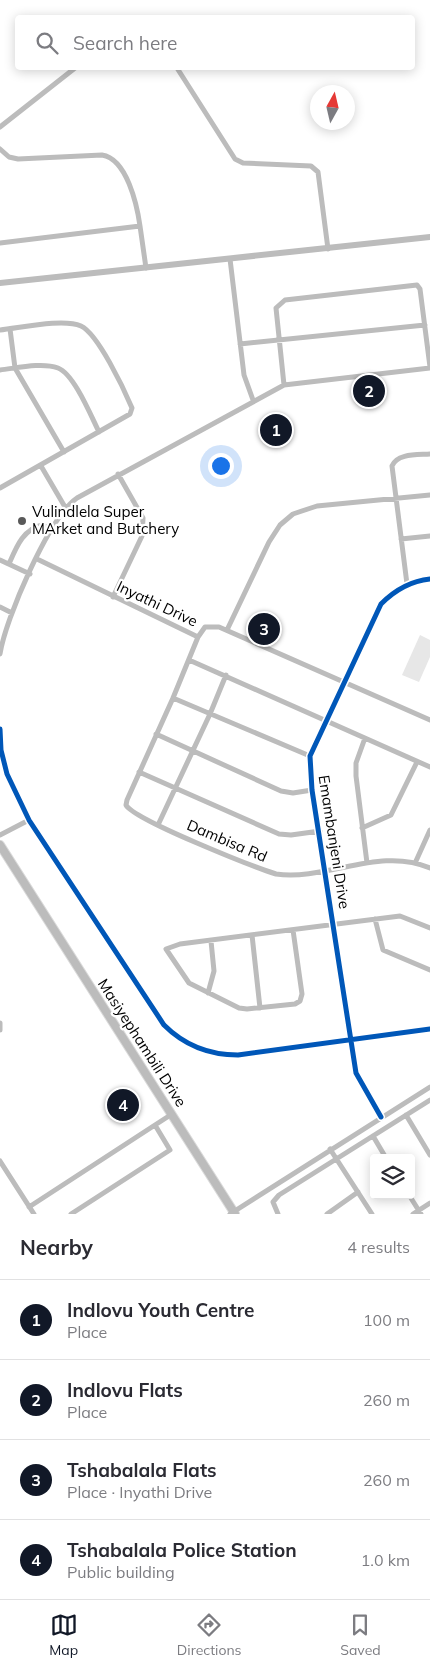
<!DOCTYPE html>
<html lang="en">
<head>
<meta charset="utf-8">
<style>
	body { margin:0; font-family:Mulish,sans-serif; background:#f7f7f7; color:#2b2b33 }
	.controls { position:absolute; right:15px; bottom:15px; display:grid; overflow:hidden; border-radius:5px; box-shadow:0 2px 12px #0003 }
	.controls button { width:45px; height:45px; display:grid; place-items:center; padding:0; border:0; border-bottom:1px solid #e1e1e2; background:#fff; color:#2b2b33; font:25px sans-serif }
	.compass { position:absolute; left:310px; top:85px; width:45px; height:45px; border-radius:50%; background:#fff; box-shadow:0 2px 12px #0003; rotate:8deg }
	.you { position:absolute; left:220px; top:465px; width:18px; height:18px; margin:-12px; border:4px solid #fff; border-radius:50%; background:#1a73e8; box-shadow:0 0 0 8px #1a73e833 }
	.badge { display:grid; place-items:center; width:32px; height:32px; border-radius:50%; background:#111827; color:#fff; font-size:16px; font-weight:700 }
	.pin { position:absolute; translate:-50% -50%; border:2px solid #fff; box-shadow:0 1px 5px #0006 }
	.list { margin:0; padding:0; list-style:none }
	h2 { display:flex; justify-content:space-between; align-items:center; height:65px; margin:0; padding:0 20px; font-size:21px }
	h2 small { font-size:16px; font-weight:400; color:#7c7c81 }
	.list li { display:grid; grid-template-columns:32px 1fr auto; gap:15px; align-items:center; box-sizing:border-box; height:80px; padding:0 20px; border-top:1px solid #e1e1e2 }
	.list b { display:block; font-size:19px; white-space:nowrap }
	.list p { margin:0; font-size:16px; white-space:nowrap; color:#7c7c81 }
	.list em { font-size:16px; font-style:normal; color:#7c7c81 }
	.icon { flex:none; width:28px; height:28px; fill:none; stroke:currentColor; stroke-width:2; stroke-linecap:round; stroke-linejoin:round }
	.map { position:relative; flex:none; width:430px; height:1214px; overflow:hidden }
	.search { position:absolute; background:#fff; box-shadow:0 2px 12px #0003; left:15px; right:15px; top:15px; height:55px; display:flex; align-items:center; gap:12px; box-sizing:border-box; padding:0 18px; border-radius:5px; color:#7c7c81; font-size:19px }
	.sheet { height:385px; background:#fff }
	nav { display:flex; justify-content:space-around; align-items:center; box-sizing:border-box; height:70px; border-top:1px solid #e1e1e2; background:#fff; font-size:14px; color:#7c7c81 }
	nav a { display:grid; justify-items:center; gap:2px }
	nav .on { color:#111827 }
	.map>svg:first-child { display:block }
</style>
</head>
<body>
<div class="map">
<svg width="430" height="1214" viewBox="0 0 430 1214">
	<rect width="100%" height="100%" fill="#fff"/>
	<path fill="#e7e7e7" d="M420,635L430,640V657L419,682L402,675Z"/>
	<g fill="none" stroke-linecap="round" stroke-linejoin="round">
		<defs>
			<path id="primary" d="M0,845L235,1214"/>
		</defs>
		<use href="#primary" stroke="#dbdbdb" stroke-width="10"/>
		<path stroke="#bcbcbc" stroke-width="5" d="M177,68L235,159L243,163L311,166L318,172L328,249
			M0,127L75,68
			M0,149L9,157L18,159L102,155C127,159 137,205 140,226
			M0,243L140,226L146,268
			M230,259L244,375L253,400
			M10,329L15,368L64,452
			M0,330C20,328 63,318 81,326C98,334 124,389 132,408L130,414L0,488
			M240,344L425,325
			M0,370C17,368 42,362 58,368C74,374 91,416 99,432
			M284,385L276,308L285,300L417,285L420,289L430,367
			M41,466L65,507
			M401,539L430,536
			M37,559L198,637L205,627H219L430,720
			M0,560L30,574
			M9,564C16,548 23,529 42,525L52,529
			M407,584L392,466C397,453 418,455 430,454
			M113,597L142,536L143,518L118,474
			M0,607L12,613
			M227,630L269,542L280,525L293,514L317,506L430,495
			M198,637L173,698L127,800L126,805C134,820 254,867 276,874C327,881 380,846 430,868
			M0,654C5,620 49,517 77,498L284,385L430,368
			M189,660L430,767
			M173,698L310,756
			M0,729L1,750L7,774L29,820L164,1025C184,1045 209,1055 238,1055L430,1029
			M156,734L281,791L293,793L312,790
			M365,738L356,763V776L367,863
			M139,772L279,834L291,835L320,831
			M158,825L210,714L226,675
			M362,828L391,815L417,762
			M0,835L29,820
			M416,861L430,830
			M375,919L383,950L430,970
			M293,930L302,994L300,1001L295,1004L247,1009L239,1008L189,983L166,949L180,944L400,916L430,928
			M252,935L260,1008
			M208,993L214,971L211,941
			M0,1023V1030
			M406,1115L430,1155
			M381,1117L356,1073L312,790L310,756L381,604C395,590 410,581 430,579
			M155,1125L172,1114
			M373,1136L386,1158
			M330,1149L372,1214
			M0,1161L34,1214
			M409,1195L421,1214
			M29,1207L155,1125L170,1150L71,1214
			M230,1214L430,1087
			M278,1214L273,1202L279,1195L430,1100
			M327,1214L358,1192
			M413,1214L430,1203"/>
		<path stroke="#bcbcbc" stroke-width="6" d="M0,283L430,237"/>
		<use href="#primary" stroke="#bcbcbc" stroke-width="8"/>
		<defs>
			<path id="cycleway" d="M0,729L1,750L7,774L29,820L164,1025C184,1045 209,1055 238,1055L430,1029
				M381,1117L356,1073L312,790L310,756L381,604C395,590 410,581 430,579"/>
		</defs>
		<use href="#cycleway" stroke="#fff" stroke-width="8"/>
		<use href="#cycleway" stroke="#0057b8" stroke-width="5"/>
	</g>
	<circle fill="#595959" stroke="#fff" stroke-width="2" cx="22" cy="521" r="5"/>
	<g text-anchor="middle" stroke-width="4.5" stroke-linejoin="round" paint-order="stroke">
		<g font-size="15" fill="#000" stroke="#fff" text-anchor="start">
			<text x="32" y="517">Vulindlela Super<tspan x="32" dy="17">MArket and Butchery</tspan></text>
		</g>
		<g font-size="15" fill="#000" stroke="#fff">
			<text transform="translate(157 604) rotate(25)" y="5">Inyathi Drive</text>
			<text transform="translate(227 841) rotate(23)" y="5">Dambisa Rd</text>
			<text transform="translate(334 842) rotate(81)" y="5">Emambanjeni Drive</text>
			<text transform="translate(142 1043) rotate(57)" y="5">Masiyephambili Drive</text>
		</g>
	</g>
</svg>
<div class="controls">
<button><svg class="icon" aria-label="layers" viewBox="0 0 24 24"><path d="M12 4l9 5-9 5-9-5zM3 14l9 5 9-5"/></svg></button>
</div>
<svg class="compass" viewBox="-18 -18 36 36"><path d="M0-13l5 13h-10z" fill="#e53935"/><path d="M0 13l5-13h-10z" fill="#7c7c81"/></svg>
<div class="you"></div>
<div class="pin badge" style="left:276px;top:430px">1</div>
<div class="pin badge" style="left:369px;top:391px">2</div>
<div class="pin badge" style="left:264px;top:629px">3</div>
<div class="pin badge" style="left:123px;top:1105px">4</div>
<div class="search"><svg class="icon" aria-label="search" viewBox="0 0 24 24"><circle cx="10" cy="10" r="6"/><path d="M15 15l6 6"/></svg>Search here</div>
</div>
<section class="sheet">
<h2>Nearby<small>4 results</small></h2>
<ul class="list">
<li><span class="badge">1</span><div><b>Indlovu Youth Centre</b><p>Place</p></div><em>100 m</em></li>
<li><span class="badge">2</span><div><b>Indlovu Flats</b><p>Place</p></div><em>260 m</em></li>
<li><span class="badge">3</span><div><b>Tshabalala Flats</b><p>Place · Inyathi Drive</p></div><em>260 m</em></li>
<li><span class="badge">4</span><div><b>Tshabalala Police Station</b><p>Public building</p></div><em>1.0 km</em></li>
</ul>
</section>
<nav>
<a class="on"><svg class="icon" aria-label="map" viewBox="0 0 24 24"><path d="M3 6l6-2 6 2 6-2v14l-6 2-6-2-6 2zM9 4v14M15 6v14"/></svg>Map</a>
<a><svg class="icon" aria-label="directions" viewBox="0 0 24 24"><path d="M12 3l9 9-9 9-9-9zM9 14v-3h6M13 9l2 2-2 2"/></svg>Directions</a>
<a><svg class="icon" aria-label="saved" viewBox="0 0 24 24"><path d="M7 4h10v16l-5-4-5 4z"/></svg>Saved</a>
</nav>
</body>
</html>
